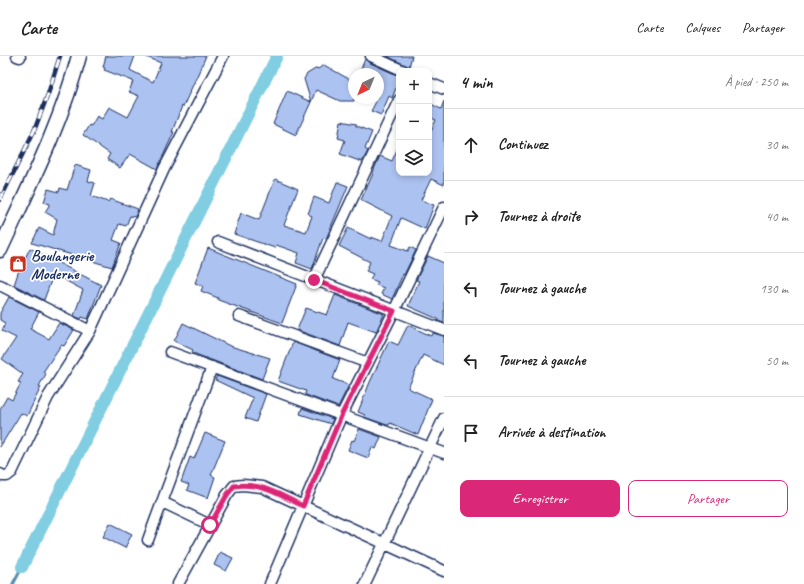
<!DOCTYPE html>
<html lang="fr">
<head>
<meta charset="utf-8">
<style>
	body { margin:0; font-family:Caveat,sans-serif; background:#f6f6f6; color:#222 }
	.controls { position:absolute; right:12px; top:12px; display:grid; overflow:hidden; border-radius:8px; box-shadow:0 2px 6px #0003 }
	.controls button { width:36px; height:36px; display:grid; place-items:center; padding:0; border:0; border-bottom:1px solid #e0e0e0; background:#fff; color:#222; font:20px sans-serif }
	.compass { position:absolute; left:348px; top:12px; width:36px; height:36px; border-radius:50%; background:#fff; box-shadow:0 2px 6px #0003; rotate:223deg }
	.stop { position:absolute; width:12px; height:12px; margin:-9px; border:3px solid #db2777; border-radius:50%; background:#fff }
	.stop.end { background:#db2777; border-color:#fff; box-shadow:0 1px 4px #0008 }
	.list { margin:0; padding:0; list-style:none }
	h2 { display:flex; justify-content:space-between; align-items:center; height:52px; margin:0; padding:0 16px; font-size:17px }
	h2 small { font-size:13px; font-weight:400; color:#767676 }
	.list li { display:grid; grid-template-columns:26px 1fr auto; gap:12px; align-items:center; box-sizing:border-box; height:72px; padding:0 16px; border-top:1px solid #e0e0e0 }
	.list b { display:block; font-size:15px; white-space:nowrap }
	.list em { font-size:13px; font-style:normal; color:#767676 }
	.actions { display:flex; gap:8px; padding:12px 16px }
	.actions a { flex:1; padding:9px 0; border:1px solid #db2777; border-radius:8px; text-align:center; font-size:14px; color:#db2777 }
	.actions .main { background:#db2777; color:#fff }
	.icon { flex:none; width:22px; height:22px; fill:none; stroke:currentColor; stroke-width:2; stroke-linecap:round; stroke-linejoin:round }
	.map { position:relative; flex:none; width:444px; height:528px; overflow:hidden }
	header { display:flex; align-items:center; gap:24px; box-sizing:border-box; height:56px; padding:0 20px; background:#fff; border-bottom:1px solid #e0e0e0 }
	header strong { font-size:19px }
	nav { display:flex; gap:22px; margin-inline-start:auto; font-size:14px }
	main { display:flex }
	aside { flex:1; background:#fff }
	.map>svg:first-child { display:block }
</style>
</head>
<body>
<header>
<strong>Carte</strong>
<nav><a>Carte</a><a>Calques</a><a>Partager</a></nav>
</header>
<main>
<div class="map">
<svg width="444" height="528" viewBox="0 0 444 528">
	<rect width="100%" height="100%" fill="#fff"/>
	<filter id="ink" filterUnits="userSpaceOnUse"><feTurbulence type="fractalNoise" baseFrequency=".025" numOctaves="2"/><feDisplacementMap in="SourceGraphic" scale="8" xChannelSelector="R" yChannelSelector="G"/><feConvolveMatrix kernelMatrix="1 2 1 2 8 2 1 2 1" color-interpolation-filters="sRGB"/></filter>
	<g filter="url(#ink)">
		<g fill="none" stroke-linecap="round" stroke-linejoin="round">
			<path stroke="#588ead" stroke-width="3.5" d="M13,528L22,511"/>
			<path stroke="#81cde1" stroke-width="12" d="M22,511L277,0"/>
		</g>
		<path fill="#acc2f0" stroke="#1b2f5e" d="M106,0H135L130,14L153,26L161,7L144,0H206L183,51L182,50L172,76H174L157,113L130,98L120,112L107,103L110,98L83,79L89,69L91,70L97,60L102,63L109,51L128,61L139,40L129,36L133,25L104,14L105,12L103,11Z
			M387,0H412L409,11Z
			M365,3L368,6L399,20V25L392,42L389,40L381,59L371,55L378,42V18H359Z
			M324,9L354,26V45H340L316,34L311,46L304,23L307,18L317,12L318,13Z
			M287,35L311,46L296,79L273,68Z
			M444,45V129L431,123L421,144L434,149L425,173L401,162L391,189L408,195L410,191L416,194L404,219L403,218L392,243L381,238L384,232L376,229L378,226L370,223L373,218L366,215L370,206L339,190L348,172L371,183V181L382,185L392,160L361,144L372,120L375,111L380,100L392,105L399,89V117H429V79L436,64L429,61V47L441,53Z
			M341,65L356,68V70L372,76L365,93L368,95L362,106L340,98L345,84L338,82Z
			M75,109L91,114L88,125L95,127L91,140L108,146L110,143L138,153L135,161L130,160L126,170L119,168L113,184L121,187L112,211L32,187L39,172L53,179L57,163L45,156L50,148L44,146L48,133L59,136L60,132L67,134Z
			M275,123L298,133L284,169L306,176L312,160L308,158L314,141L329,147L337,126L348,130L326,183L323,182L312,213L296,207L299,197L276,189L275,192L234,178L241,157L259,164Z
			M30,192L101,229L88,263L82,261L81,263L74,260L83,234L57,220L55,224L52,222L44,244L14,229L23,202H25Z
			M208,192L297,228L282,267L218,244V242L201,235L203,230L195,227Z
			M428,200L444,207V267L438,265V263L408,250L419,225L416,224Z
			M335,239L384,258L376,276L348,266L340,290L297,274L306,252L327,259Z
			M9,241L39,256L30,273L49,283L59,267L74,274L64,290L61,289L43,316L46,318L39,330L41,331L27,360L21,357L0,391V353L7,341L12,344L21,327L18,326L23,318L2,303L16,282L2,275L5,267L0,264V257Z
			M183,267L230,290L270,302L262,323L198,299L192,296L193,294L174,285Z
			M408,269L431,280L433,277L444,280V309L423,299L408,332L432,343L418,379L390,367L389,369H387L364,361L365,359L358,356L370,326L389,285L398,289Z
			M293,286L340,304L333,323L349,329L338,351L306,339L305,338L306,335L278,325Z
			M217,320L266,338L256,366L245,362L253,342L215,324Z
			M302,352L333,363L331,368L300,358Z
			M359,373L381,381L376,393L372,391L368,402L348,394L352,384L354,385Z
			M205,377L225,385L211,419L215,421L208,442L187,434L189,429L181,426L190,401L194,403Z
			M110,467L132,478L125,492L103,481Z
			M220,496L233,502L226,515L214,509Z"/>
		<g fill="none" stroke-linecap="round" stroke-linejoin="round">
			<defs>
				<path id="street" d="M17,0L20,1
					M371,0L404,15
					M429,27L444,33
					M218,186L444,274
					M314,224L399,44
					M0,229L90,275
					M239,260L368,307
					M170,296L444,397
					M0,418L3,420H7L12,416L48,341L90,275L164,113L223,0
					M162,446L210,469
					M148,484L212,311
					M178,528L227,439L234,430L243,429L262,431L444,515
					M270,528L342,358L394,255L444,151
					M365,528L444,362"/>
				<path id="secondary" d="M0,194C29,131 61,68 79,0"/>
			</defs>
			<use href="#street" stroke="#1b2f5e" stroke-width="13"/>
			<use href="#secondary" stroke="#1b2f5e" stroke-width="17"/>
			<use href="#street" stroke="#fff" stroke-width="10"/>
			<use href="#secondary" stroke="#fff" stroke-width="14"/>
			<defs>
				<path id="rail" d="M0,144L34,75L48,38L60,0"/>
			</defs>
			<use href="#rail" stroke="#1b2f5e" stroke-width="4.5"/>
			<use href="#rail" stroke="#fff" stroke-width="3" stroke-dasharray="9" stroke-linecap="butt"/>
		</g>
	</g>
	<g fill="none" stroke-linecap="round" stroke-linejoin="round" filter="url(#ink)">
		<path stroke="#db2777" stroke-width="5" d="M210,469L227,439L234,430C261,426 280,439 303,450L342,358L394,255L314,224"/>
	</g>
	<defs>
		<symbol id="shop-square" viewBox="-11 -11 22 22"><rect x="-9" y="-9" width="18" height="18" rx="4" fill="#c8321e" stroke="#fff"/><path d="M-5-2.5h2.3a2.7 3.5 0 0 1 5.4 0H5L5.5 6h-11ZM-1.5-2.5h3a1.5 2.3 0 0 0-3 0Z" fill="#fff"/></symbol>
	</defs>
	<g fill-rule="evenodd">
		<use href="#shop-square" x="8" y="198" width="20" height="20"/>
	</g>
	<g text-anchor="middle" stroke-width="3.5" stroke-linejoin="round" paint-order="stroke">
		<g font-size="16" font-weight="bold" fill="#1b2f5e" stroke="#fff" text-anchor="start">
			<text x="31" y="205">Boulangerie<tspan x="31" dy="18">Moderne</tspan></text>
		</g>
	</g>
</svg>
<div class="controls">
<button>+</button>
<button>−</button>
<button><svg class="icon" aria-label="layers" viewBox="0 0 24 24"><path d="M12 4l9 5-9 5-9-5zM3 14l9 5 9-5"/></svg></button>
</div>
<svg class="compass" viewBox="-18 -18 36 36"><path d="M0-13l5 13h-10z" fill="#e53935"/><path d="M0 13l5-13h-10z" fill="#767676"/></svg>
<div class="stop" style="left:210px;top:469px"></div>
<div class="stop end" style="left:314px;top:224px"></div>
</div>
<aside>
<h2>4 min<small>À pied · 250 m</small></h2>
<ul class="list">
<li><svg class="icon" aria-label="ahead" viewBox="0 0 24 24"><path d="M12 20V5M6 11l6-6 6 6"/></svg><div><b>Continuez</b></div><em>30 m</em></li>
<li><svg class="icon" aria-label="right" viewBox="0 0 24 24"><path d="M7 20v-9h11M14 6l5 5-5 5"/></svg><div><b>Tournez à droite</b></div><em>40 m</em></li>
<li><svg class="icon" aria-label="left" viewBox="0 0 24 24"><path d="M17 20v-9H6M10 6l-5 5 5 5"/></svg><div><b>Tournez à gauche</b></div><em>130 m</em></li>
<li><svg class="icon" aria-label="left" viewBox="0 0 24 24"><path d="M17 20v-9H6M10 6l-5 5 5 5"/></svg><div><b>Tournez à gauche</b></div><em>50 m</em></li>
<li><svg class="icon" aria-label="arrive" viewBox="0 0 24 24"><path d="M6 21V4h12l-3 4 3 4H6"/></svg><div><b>Arrivée à destination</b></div></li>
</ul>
<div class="actions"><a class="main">Enregistrer</a><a>Partager</a></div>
</aside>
</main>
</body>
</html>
